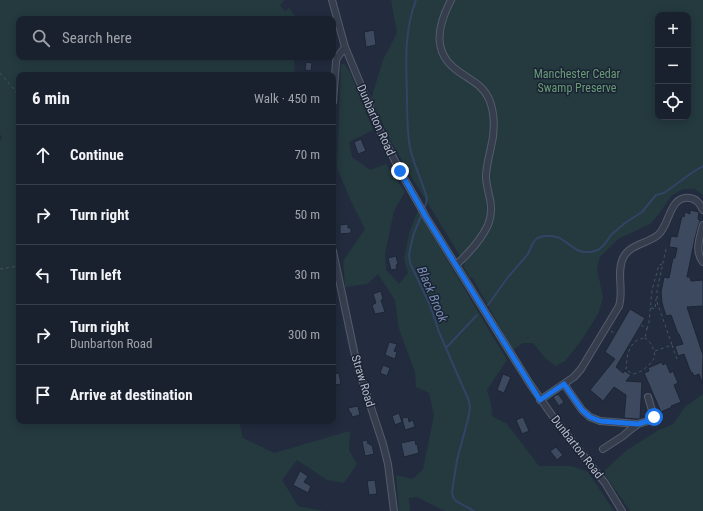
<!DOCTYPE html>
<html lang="en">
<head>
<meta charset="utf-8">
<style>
	body { margin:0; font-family:"Roboto Condensed",sans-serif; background:#232936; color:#f1f3f6 }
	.controls { position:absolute; right:12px; top:12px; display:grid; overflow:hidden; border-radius:8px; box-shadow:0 2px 10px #0003 }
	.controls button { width:36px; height:36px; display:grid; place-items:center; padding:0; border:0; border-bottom:1px solid #383e4a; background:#1a212e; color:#f1f3f6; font:20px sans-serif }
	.stop { position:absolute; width:12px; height:12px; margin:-9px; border:3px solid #1a73e8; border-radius:50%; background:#fff }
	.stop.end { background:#1a73e8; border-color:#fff; box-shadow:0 1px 4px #0008 }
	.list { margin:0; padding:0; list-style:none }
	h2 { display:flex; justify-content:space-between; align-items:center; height:52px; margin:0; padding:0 16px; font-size:17px }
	h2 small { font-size:13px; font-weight:400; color:#9fa3aa }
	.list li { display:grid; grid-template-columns:26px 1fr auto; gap:12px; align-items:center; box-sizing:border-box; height:60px; padding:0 16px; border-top:1px solid #383e4a }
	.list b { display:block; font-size:15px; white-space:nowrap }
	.list p { margin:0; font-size:13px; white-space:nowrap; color:#9fa3aa }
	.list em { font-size:13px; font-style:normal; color:#9fa3aa }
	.icon { flex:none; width:22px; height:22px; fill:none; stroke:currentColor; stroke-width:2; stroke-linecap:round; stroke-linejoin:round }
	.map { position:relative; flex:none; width:703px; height:511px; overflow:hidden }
	.search { position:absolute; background:#1a212e; box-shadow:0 2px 10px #0003; left:16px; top:16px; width:320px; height:44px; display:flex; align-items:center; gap:10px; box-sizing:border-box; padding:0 14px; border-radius:8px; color:#9fa3aa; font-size:15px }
	.panel { position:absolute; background:#1a212e; box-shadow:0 2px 10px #0003; left:16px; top:72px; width:320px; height:352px; border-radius:8px }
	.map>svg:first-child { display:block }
</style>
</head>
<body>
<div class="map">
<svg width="703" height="511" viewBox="0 0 703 511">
	<rect width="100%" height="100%" fill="#222c3e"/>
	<path fill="#243a3f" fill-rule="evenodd" d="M0,0H284L280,6L285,11L289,8L297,19H19V57H295L294,60L295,75H19V421H239L243,438L274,453L350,431L349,450L357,464L344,483L327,480L297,460L282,480L298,506L323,511H0V141L2,138L0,134Z
		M391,0H703V195L694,189H683L672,195L658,215L650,224L618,239L600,257L597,269L603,297L598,314L581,341L565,361L556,366L546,359L533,343H523L513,350L472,277L470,278L463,266L465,264L457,251L408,171L390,139L371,99L383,60L397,33ZM658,15H688V117H658Z
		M344,63L350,72L373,130L349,142L352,157L370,170L386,164L405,192L394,211L385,254L386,270L399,284L408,273L404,259L410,230L418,211L507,360L487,390L491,404L492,416L507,424L539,466H571L588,472L614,511H445L417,497L409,498L410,511H399L396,475L413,479L423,469L434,415L429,393L416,387L415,372L399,329L395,300L378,274L367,284L345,287L343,261L365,229L351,201L337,168L341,65Z
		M703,394V511H630L603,472L627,450L657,431L673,424L685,407Z"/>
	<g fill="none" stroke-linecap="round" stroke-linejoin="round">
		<path stroke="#324465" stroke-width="2" d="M416,0C404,31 406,63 407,96C407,114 407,131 410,148C414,165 422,181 427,198L426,204L423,210
			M422,214L414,233L411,245L409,255L410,263L430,305L439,332L469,401L470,408L468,419L457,460L452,492L453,497L456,501L474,511
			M488,305L508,277L528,254L533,243L537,238L544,236H552L560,238L577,250L583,252H591L598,250L604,245L611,235L625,223L642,212L656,195L664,193L693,172L703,166
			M446,348L477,315"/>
	</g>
	<path fill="#3d495e" stroke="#1d2535" d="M374,30L376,45L366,47L364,32Z
		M306,62L312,63L311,71L305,70Z
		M361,139L366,151L358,154L354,142Z
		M690,210L699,212L698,219L700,220L695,238L687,277H690L691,281L703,280V306L687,307L703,355L702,384L699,374L694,376L692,372L691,373L684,354L678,356L675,346L683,344L679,334H678L671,315L666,316L662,303L661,292L664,277L669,278L673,258H675L677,248L669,247L671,236L677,237L682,216L684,217L685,212L690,214Z
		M348,224V228H351V233L340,234V225Z
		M396,256L398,264L396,265L397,269L391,270L388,258Z
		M381,291L383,299L381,300L385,312L375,314L372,305L376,303L373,294Z
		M630,309L645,318L616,367L623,373L625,371L631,375L626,381L642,382L640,419H638L624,418L626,395L614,387L603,401L590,390L615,359L605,352Z
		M389,342L397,344L394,351L397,352L395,359L385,355Z
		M662,362L663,365L666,363L670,373L673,371L678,383L674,385L681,402L671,406L672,407L661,412L644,373L649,371L648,368Z
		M383,365L390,368L387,376L380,373Z
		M339,373L341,384L334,385L333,374Z
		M503,374L511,377L504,393L497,390Z
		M558,394L564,402L559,406L553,397Z
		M358,406L360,415L352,417L351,413H350L348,408Z
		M399,413L402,422L395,425L392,416Z
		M408,417L409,422L413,420L415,427L405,430L402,418Z
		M523,417L529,431L522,434L516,420Z
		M367,440L368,444L369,443L370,445H372L374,454L365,456L362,441Z
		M415,440L416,445L417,444L419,453L404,457L401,443Z
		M556,447L563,455L557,460L550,451Z
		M300,471L308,476L304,482L311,486L308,493L293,485Z
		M375,480L377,494L369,495L367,481Z"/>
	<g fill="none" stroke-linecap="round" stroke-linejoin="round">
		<defs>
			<path id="minor" d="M332,0L345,47L380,131L400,171L426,217L530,384L554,418L605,483L622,511
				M451,0C438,25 431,52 458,71C470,80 482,84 489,99C495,113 495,132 491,147C489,157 486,167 486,177C486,183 488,189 489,195C492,205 492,215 488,225C481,240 468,254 456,265
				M333,102L336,62L337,58L345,47
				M703,225C700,237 694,251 703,262
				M333,251L357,365L383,444L388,464L394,511
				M564,384L582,410L590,417L600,421L638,424L651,420L654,417L648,397
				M540,400L574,377L581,369L619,306C624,290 616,273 623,258C630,244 647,244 658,235C670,225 669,195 690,198C697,199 700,204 703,210
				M603,449L623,436L630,430L638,424"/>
		</defs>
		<use href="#minor" stroke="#545c6c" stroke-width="8"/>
		<path stroke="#42575c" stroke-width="1" stroke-dasharray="3 3" stroke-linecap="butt" d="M0,73L19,95
			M666,249L657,290V302L672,345
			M0,269L19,266
			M651,308L655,309L656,299
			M641,325L647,329L645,338C628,340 627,356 626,370L633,374C643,372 649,366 655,357C654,350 652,342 645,338
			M647,329L649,322L652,290L659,265L662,264
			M611,331L616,334
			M655,351L672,345L677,359"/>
		<use href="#minor" stroke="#363e4e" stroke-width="6"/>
	</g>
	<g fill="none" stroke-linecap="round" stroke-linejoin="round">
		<path stroke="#1a73e8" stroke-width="5" d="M400,171L426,217L530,384L540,400L564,384L582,410L590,417L600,421L638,424L651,420L654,417"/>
	</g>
	<g text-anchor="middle" stroke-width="3" stroke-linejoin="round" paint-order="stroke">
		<g font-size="12" fill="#679c77" stroke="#1b2333">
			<text x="577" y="78">Manchester Cedar<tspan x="577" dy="14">Swamp Preserve</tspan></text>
		</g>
		<g font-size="12" fill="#b1b9c9" stroke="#1b2333">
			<text transform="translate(376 120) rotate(66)" y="4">Dunbarton Road</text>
			<text transform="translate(363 381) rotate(73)" y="4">Straw Road</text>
			<text transform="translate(577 447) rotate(52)" y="4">Dunbarton Road</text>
		</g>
		<g font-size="13" font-style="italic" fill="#778db3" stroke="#1b2333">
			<text transform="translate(433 294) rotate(67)" y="5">Black Brook</text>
		</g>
	</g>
</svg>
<div class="controls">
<button>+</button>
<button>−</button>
<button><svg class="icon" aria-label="locate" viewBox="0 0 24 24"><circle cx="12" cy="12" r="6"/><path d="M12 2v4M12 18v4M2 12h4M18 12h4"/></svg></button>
</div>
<div class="stop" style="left:654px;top:417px"></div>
<div class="stop end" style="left:400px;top:171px"></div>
<div class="search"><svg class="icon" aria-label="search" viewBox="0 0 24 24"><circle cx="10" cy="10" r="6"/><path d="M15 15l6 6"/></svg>Search here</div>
<section class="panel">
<h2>6 min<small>Walk · 450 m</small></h2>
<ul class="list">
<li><svg class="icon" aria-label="ahead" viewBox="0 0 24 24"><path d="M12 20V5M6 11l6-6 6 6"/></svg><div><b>Continue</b></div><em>70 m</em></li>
<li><svg class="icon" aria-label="right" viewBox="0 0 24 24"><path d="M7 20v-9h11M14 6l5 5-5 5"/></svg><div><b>Turn right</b></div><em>50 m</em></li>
<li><svg class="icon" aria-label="left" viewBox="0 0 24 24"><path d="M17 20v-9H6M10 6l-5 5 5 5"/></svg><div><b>Turn left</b></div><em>30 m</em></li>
<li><svg class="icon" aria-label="right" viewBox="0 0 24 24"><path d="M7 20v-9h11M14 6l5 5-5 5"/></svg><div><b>Turn right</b><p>Dunbarton Road</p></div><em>300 m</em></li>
<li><svg class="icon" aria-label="arrive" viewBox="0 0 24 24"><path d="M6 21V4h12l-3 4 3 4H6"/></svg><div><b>Arrive at destination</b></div></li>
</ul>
</section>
</div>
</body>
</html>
